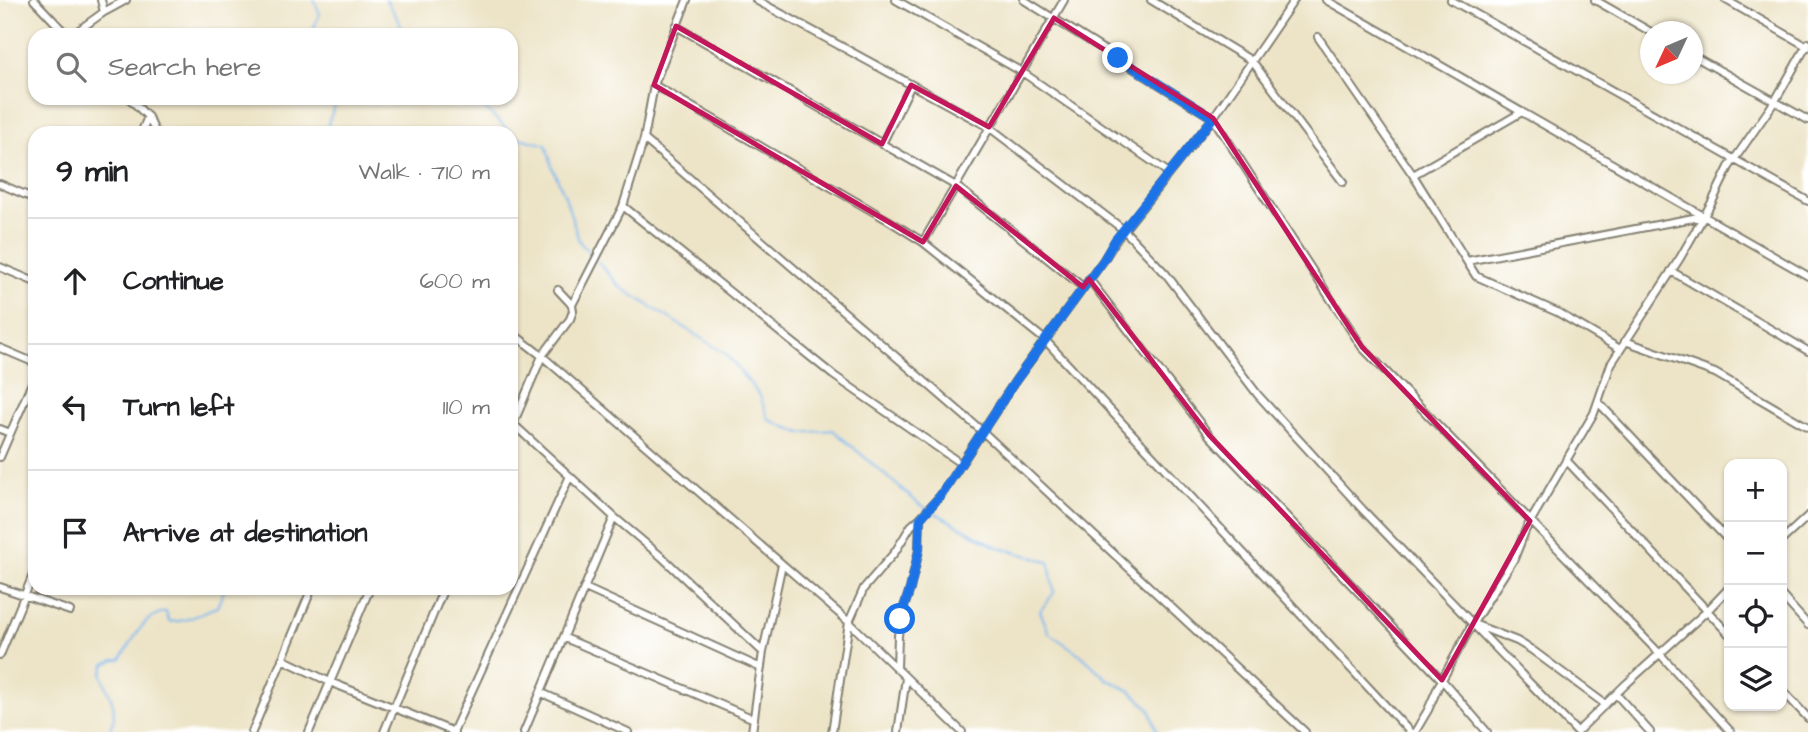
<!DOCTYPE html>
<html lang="en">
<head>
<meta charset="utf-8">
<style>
	body { margin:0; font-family:"Architects Daughter",sans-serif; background:#f2f2f2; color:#202124 }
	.controls { position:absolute; right:21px; bottom:21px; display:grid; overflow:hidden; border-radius:14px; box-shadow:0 2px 5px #0004 }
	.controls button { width:63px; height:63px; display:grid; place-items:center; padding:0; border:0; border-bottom:2px solid #e0e0e0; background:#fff; color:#202124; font:35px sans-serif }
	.compass { position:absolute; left:1640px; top:21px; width:63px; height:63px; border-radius:50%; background:#fff; box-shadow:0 2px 5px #0004; rotate:226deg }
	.stop { position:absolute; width:21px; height:21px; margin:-16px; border:5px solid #1a73e8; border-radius:50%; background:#fff }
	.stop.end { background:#1a73e8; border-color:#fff; box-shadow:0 2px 7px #0008 }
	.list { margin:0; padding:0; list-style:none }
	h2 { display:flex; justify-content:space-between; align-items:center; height:91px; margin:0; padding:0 28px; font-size:30px }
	h2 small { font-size:23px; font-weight:400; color:#757577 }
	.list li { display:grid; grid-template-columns:46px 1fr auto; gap:21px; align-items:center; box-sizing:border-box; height:126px; padding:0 28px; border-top:2px solid #e0e0e0 }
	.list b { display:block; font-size:26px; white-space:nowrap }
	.list em { font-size:23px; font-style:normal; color:#757577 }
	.icon { flex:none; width:38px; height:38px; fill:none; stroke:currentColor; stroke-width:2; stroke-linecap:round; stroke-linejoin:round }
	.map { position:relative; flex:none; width:1808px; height:732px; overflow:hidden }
	.search { position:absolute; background:#fff; box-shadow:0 2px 5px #0004; left:28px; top:28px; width:490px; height:77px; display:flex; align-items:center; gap:18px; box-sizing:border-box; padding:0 24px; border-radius:21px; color:#757577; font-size:26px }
	.panel { position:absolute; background:#fff; box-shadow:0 2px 5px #0004; left:28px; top:126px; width:490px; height:469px; border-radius:21px }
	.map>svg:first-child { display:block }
</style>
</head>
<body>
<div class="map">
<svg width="1808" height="732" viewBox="0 0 1808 732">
	<rect width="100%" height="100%" fill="#fff"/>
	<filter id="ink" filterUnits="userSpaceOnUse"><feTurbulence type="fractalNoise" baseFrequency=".0143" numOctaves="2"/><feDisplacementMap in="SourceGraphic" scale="14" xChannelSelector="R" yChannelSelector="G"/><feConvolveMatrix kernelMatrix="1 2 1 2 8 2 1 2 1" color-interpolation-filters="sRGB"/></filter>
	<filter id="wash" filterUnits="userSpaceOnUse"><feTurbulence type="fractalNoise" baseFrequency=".00686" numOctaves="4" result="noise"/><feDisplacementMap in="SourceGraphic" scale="28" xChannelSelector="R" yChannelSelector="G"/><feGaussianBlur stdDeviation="1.57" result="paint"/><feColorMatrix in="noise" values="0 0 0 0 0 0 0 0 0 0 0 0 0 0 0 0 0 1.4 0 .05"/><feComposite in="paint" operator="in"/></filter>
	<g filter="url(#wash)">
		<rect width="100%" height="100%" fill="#ede4c7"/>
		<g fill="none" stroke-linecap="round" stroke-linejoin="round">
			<path stroke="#7cb8ee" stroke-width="2" d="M314,0L320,14L314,27L318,35
				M386,0L399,21L404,35
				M473,98L516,137L546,145L553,169L565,196L579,241L594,258
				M329,133L328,123L338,98
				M598,262L620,287L726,354L760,396L769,420L801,433L833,430L919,504L995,546L1049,562L1054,593L1040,611L1049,633L1081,655L1107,679L1132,692L1150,709L1157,732
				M109,732L114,718L113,704L102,675L105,664L115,660H120C133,643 142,614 166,612L169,622C193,621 197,613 217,607L225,588"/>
		</g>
	</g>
	<g filter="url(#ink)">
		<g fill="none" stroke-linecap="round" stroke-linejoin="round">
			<defs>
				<path id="street" d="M34,0L67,35
					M101,0L104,12
					M756,0L989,127L1124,230L1166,274L1258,395L1363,510L1577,732
					M896,0L1022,72L1169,173
					M1024,0L1213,118L1362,347L1660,654L1731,732
					M1151,0L1252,61L1343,182
					M1326,0L1808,276
					M1451,0L1808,201
					M1595,0L1651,32
					M1726,0L1808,47
					M676,26L956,186L1083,287
					M72,35L104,12L126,0
					M1318,37L1413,175L1476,276L1557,312L1620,349
					M1692,55L1808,120
					M654,85L888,220L923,242L1045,340L1410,732
					M129,98L148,117L156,133
					M141,133L148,117
					M644,139L982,431L1305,732
					M882,144L911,85
					M1413,175L1522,112
					M0,184L35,199
					M623,206L833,375L960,463
					M923,242L1064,0
					M1467,261L1704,216
					M0,267L35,282
					M1671,271L1808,351
					M1089,279L1209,435L1442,680L1487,732
					M572,305L623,206L644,139L654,85L687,0
					M511,332L542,356L849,622L962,732
					M1625,341L1715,373L1808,427
					M0,348L35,363
					M1598,402L1729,541
					M511,422L614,517L663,558L763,652
					M0,429L10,433
					M511,429L542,356L570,319L573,311L572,305L558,290
					M0,457L35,376
					M1566,460L1729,634
					M1782,540L1808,516
					M0,587L70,611
					M585,588L761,668
					M1782,596L1808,625
					M1476,625L1517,641L1532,650L1605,704
					M565,638L754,719
					M0,655L35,570
					M282,659L330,682L454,732
					M897,668L898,636L900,619L910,589L919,550L920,518
					M1782,690L1808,718
					M542,693L628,732
					M1616,694L1650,732
					M252,732L312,588
					M309,732L370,588
					M384,732L444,588
					M453,732L570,476
					M524,732L614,517
					M752,732L763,652L782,564
					M832,732L849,622L864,588L895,552L911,526L920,518L940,496L1016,380L1103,261L1116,240L1213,118L1294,0
					M898,732L906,678
					M1415,732L1428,710L1438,687L1473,623L1514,559L1526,529L1594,413L1611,364L1680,258L1712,202L1729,167L1775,101L1808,43
					M1577,732L1625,685L1707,611L1729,588"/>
			</defs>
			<use href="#street" stroke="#848072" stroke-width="10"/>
			<use href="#street" stroke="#fff" stroke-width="6"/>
		</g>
	</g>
	<g fill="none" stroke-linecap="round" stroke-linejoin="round" filter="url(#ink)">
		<path stroke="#1a73e8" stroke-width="9" d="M900,619L910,589L919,550L920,519L940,496L1016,380L1103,261L1115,240L1213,118L1118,58"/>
	</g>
	<path fill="none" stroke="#c2185b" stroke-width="5" stroke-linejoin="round" d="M1054,18L1213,118L1362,347L1530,521L1442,680L1209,435L1089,279L1083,287L956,186L923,242L654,85L676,26L882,144L911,85L989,127Z"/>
</svg>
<div class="controls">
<button>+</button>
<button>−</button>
<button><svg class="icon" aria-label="locate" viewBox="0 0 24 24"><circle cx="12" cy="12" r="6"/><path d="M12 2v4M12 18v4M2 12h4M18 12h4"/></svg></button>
<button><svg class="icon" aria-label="layers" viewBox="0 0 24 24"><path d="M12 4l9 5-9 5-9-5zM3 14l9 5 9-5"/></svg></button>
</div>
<svg class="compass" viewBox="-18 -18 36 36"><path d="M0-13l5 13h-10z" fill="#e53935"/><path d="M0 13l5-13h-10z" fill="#757577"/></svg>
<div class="stop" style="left:900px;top:619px"></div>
<div class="stop end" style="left:1118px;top:58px"></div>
<div class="search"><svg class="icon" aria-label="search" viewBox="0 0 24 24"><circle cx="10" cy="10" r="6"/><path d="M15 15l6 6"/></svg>Search here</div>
<section class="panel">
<h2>9 min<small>Walk · 710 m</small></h2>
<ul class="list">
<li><svg class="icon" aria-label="ahead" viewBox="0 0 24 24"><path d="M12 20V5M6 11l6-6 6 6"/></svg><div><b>Continue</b></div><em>600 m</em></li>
<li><svg class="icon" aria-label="left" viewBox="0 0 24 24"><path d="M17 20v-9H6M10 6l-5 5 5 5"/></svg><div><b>Turn left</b></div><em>110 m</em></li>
<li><svg class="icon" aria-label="arrive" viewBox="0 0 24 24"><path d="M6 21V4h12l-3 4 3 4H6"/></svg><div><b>Arrive at destination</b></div></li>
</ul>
</section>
</div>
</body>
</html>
